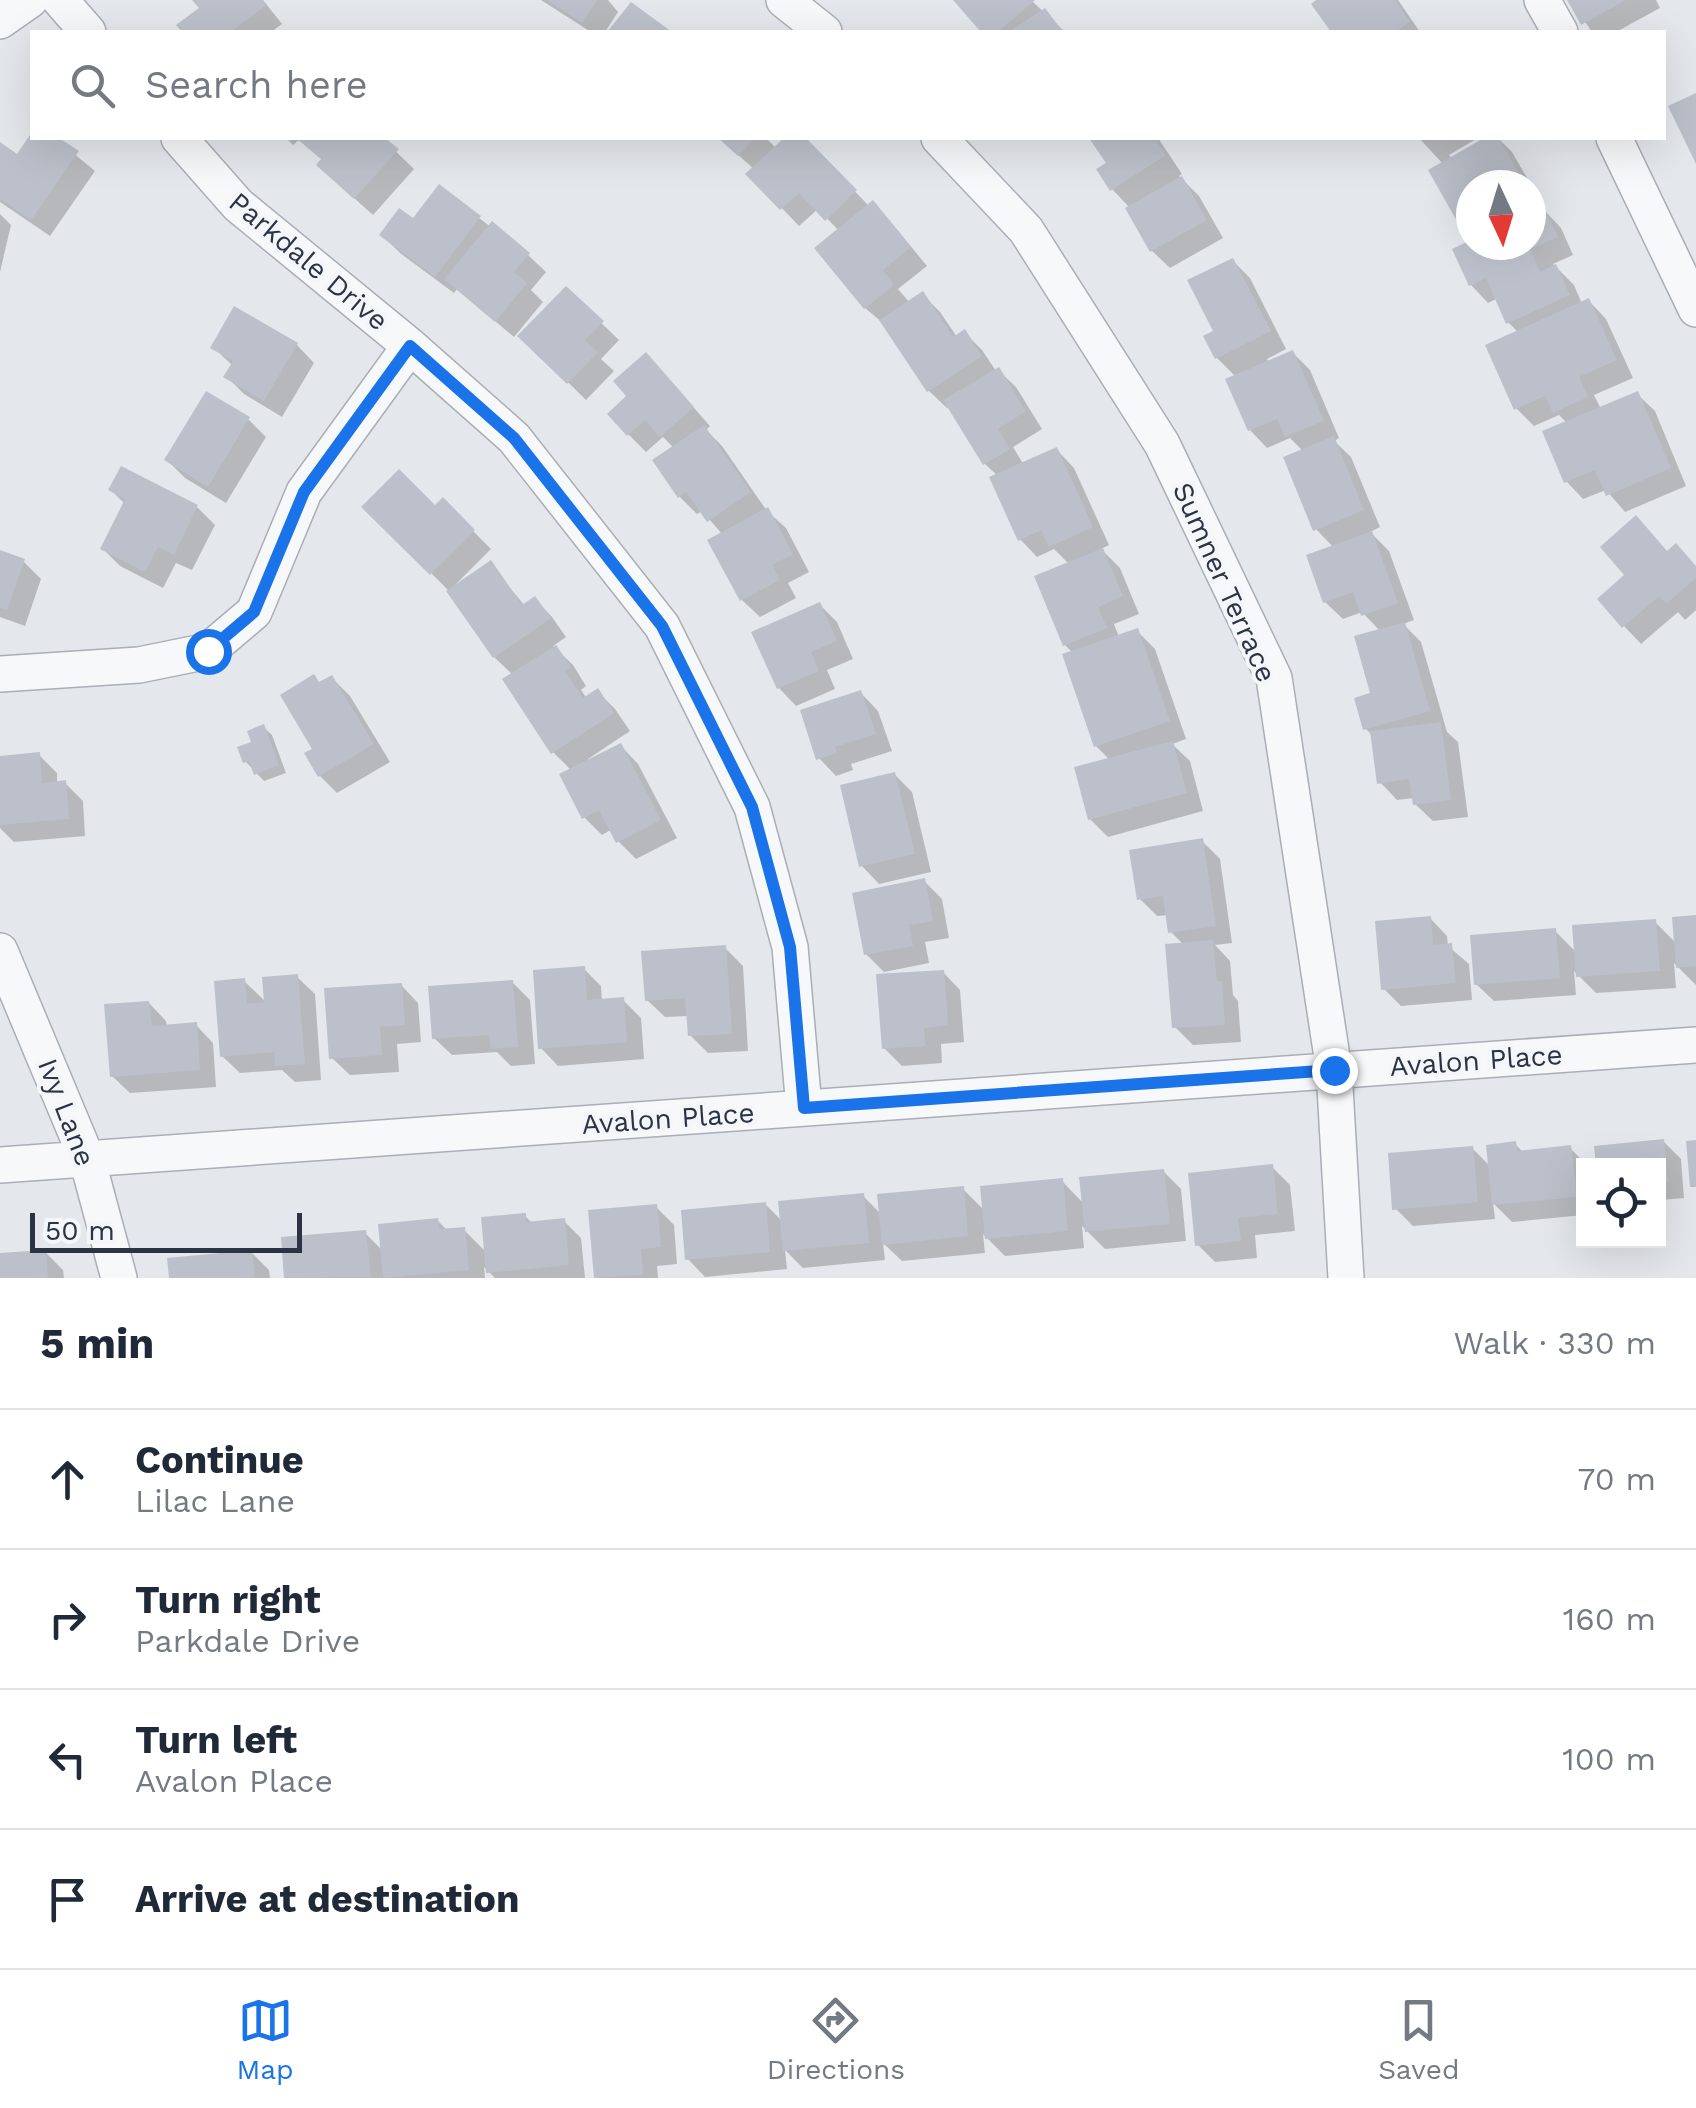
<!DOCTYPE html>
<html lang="en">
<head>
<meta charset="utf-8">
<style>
	body { margin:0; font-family:"Work Sans",sans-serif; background:#f6f6f7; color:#1f2937 }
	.controls { position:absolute; right:30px; bottom:30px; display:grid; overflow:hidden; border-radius:0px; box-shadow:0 10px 40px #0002 }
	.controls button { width:90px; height:90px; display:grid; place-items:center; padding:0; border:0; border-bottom:2px solid #e0e1e3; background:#fff; color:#1f2937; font:50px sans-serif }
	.compass { position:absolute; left:1456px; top:170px; width:90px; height:90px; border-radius:50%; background:#fff; box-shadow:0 10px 40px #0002; rotate:176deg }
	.scale { position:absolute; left:30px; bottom:25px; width:272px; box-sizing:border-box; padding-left:10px; border:5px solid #2b3445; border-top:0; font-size:28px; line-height:35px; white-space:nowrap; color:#2b3445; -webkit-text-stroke:8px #f4f6f9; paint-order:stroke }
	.stop { position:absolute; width:30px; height:30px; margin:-22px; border:8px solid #1a73e8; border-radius:50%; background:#fff }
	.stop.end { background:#1a73e8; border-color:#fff; box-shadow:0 2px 10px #0008 }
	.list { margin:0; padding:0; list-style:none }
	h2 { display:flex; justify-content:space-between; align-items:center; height:130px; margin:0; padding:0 40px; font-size:42px }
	h2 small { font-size:32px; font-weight:400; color:#747a83 }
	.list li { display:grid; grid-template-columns:65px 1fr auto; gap:30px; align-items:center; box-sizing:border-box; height:140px; padding:0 40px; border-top:2px solid #e0e1e3 }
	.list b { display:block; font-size:38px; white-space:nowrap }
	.list p { margin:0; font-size:32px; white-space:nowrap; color:#747a83 }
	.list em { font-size:32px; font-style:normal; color:#747a83 }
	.icon { flex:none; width:55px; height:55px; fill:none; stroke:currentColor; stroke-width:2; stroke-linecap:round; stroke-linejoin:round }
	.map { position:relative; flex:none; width:1696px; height:1278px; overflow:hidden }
	.search { position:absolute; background:#fff; box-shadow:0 10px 40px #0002; left:30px; right:30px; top:30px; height:110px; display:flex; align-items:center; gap:25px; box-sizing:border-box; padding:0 35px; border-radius:0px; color:#747a83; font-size:38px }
	.sheet { height:690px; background:#fff }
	nav { display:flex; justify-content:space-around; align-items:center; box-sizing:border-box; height:140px; border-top:2px solid #e0e1e3; background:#fff; font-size:28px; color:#747a83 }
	nav a { display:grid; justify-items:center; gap:5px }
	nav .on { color:#1a73e8 }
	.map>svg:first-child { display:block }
</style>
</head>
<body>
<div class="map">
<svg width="1696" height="1278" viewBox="0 0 1696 1278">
	<rect width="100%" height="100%" fill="#e4e7ec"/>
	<path fill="#0003" d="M196,0H263L282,24L271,32H185L180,26L202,8Z
		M541,0H608L618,12L605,32H591Z
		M956,0H1031L1065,32H984Z
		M1321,0H1398L1420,32H1334L1315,4Z
		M1570,0H1656L1660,8L1616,32H1592Z
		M32,136L55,138L95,171L50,236L0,202V145L18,157Z
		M286,138H382L414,169L373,215L336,182L323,160L301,138L293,145Z
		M719,138H766L776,148L788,138H803L869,206L873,204L890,221L927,266L898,289L910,303L922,294L940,312L957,337L964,332L982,350L996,371L998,370L1016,387L1042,429L1013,447L1024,465L1057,450L1074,468L1109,545L1101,549L1120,568L1139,614L1114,624L1119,637L1137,631L1155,649L1186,739L1172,744L1190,761L1203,811L1108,837L1090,819L1110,760L1096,746L1073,653L1065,645L1069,564L1054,549L1037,557L1020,539L998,476L985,464L950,406L947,408L929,391L884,324L865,308L839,231L818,209L799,226L749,174L754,169Z
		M1092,138H1158L1182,174L1179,176L1199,196L1223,238L1170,268L1152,251L1130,208L1112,189L1109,163Z
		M1419,138H1478L1449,155L1452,159L1489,138H1498L1512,152L1534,190L1531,191V185H1471V235L1464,228L1443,164Z
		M1544,210L1561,228L1573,255L1553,264L1574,285L1582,304L1589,301L1606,319L1633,378L1594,395L1601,409L1637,394L1655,411L1686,486L1625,512L1606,490L1583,499L1566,481L1567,423L1559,415L1534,426L1516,408L1519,333L1508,322L1498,298L1488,303L1471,285V243L1531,245V216Z
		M0,214L11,225L0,272Z
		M479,218L528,255L546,272L531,290L543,302L514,337L457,289L454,293L400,253L382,235L414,222Z
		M1233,261L1250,278L1286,349L1267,359L1269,363L1293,353L1310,370L1339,438L1334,441L1351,457L1380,527L1370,532L1389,551L1414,620L1403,624L1421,642L1447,732L1458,742L1468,817L1433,821L1415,804L1414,798L1397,800L1380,782L1373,736L1366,729L1380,631L1362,612L1343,619L1325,602L1334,548L1316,529L1304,452L1290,438L1267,448L1250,430L1236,377L1217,358L1216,332Z
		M566,289L619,340L601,359L614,371L586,400L521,336Z
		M297,345L314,363L282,417L244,394L227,377L233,366L213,347Z
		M663,373L710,426L706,430L722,446L767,511L786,528L809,572L788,583L796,598L760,617L742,600L723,535L702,511L697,514L679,496L674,448L663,437L646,452L628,434Z
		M248,419L266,437L226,503L185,478L167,460Z
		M122,470L197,507L215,525L192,570L176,563L163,588L120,566L103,549L125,504L111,490Z
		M443,501L491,549L455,585L457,587L490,564L525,606L535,599L552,617L566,637L553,646L573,665L586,686L581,690L587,699L598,692L615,709L630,731L588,759L590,762L621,746L638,764L677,838L636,859L618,841L612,829L602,835L584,817L572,771L553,752L513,675L494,657L450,592L365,507L435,509Z
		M0,553L23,561L41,579L25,626L0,617Z
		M1668,553L1696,567V610L1685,620L1678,612L1641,644L1624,626Z
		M820,605L837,622L853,659L827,670L835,689L796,706L779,688Z
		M332,678L350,696L390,762L337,793L320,776L315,750L320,684Z
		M861,693L878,711L892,751L851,764L853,770L836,776L819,758Z
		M263,727L272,735L286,773L264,781L246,762Z
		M39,755L57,773V784L65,783L83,801L85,836L14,842L0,828V758Z
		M894,774L912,792L931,872L879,884L862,866Z
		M1202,841L1220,859L1232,943L1215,945L1230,961L1233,995L1238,1001L1241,1042L1193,1045L1175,1027L1184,945L1171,932L1168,915L1157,916L1139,898Z
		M924,881L942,899L949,938L925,942L929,963L884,972L866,954Z
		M1696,917V985L1674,963L1676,988L1596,993L1574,971L1576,995L1494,1001L1476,984L1555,931L1577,953L1655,922L1676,943Z
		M1430,918L1447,936L1448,946L1469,964L1472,1000L1401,1006L1383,988Z
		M725,948L743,966L748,1051L708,1053L690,1035L689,1016L665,1017L647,1000Z
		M584,969L601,986L602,1002L623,1000L641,1018L644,1059L558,1066L541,1048Z
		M943,972L960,990L964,1042L941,1044L942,1063L902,1066L884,1048Z
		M297,977L315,994L321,1080L295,1082L282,1070L240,1073L222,1056L244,981L267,1003Z
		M512,982L530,1000L535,1064L511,1066L497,1052L452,1055L434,1038Z
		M401,985L418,1003L421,1042L397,1044L399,1072L350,1075L332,1058Z
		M149,1003L166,1021L167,1027L196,1025L213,1043L216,1087L130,1093L112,1076Z
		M1663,1141L1681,1159L1684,1198L1662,1200L1664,1227L1658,1228V1166Z
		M1515,1144L1524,1153L1570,1148L1588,1166H1584V1215L1512,1222L1493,1203L1495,1219L1413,1226L1395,1208L1472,1148L1490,1166Z
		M1272,1167L1290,1185L1295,1231L1255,1235L1257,1258L1215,1262L1198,1245Z
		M1164,1172L1181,1189L1186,1241L1105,1249L1082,1226L1084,1248L1005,1256L983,1234L985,1253L902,1261L883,1243L885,1260L803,1268L785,1250L787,1269L705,1277L688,1259L765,1204L783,1222L863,1196L881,1214L963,1189L984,1210L1062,1181L1084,1204Z
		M656,1207L674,1225L677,1264L657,1266L658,1278H597L591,1213Z
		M525,1216L533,1224L564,1221L581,1238L585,1278H495L484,1267L485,1278H287L283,1240L365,1233L383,1251L437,1220L448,1231L464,1230L487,1253Z
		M45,1252L63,1270L64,1278H0V1255Z
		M251,1252L269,1270L270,1278H172L170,1260Z"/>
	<path fill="#bbc0ca" d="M192,0H263L266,5L231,32H182L176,25L199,8Z
		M547,0H597L582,23Z
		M953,0H1035L998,32H981Z
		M1316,0H1395L1410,22L1395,32H1331L1311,4Z
		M1567,0H1626L1581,25Z
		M631,2L672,32H607Z
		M1045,8L1063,32H1009Z
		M1696,93V164L1668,106Z
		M32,132V138H59L79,151L31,220L0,199V142L17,154Z
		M296,138H385L399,149L354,199L316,165L321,159Z
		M718,138H754L738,156Z
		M784,138H806L857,190L825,221L799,193L780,210L745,174Z
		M1089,138H1154L1166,155L1110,191L1096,169L1106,163Z
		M1484,138H1499L1518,172L1495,185H1471V224L1462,230L1428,170Z
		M1182,176L1207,220L1150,252L1125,208Z
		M439,184L481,216L435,277L379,235L399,208L413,218Z
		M873,200L911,247L883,270L894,285L864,309L814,248Z
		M1544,207L1558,237L1530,249L1540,272L1556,264L1570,295L1506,324L1486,278L1469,286L1452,249L1471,240V245H1531V213Z
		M492,221L530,253L514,272L527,283L495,322L444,279Z
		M1233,258L1271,331L1215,359L1203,336L1213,331L1187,280Z
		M566,286L604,321L585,340L598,352L567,384L517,336Z
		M923,291L953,337L965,329L982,356L927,392L879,320Z
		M1589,298L1617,360L1579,377L1588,397L1553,413L1545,396L1514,410L1485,345Z
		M234,306L298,343L264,401L223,377L233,361L210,348Z
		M1293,350L1324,421L1285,437L1277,419L1248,431L1225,379Z
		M646,352L694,407L660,437L645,420L627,436L607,414L626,396L613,381Z
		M999,367L1026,411L998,429L1010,449L983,465L943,400Z
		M206,391L250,417L208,487L164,460Z
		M1638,391L1671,468L1606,496L1595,470L1564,483L1542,431Z
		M704,425L751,492L707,522L686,492L678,498L652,460Z
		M1334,436L1364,510L1313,531L1283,457Z
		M1057,447L1093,527L1049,547L1041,530L1018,541L989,477Z
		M121,466L198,505L174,555L158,547L145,572L100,549L125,499L108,490Z
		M399,469L435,505L443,497L475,530L430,575L361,507Z
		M768,507L793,554L772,565L780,580L740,601L707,540Z
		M1636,515L1667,551L1676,543L1696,566V578L1666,604L1659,596L1622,628L1597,599L1624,575L1600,547Z
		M1372,531L1398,603L1361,616L1353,592L1323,603L1306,555Z
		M1103,548L1123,596L1098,607L1107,628L1063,646L1034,576Z
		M0,550L25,559L7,610L0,608Z
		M491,560L522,605L535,596L551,618L493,658L446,591Z
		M820,602L837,641L811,652L819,671L777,689L751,632Z
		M1405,622L1430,711L1363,730L1354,698L1370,693L1354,636Z
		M1138,628L1170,721L1094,747L1062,654Z
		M556,645L571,667L565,671L583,698L598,688L614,713L551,754L502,679Z
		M314,674L319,682L332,675L374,744L318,777L304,753L312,749L280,695Z
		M861,690L876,734L835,747L837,753L816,760L800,710Z
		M1441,722L1451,800L1413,805L1409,779L1377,784L1370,731Z
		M264,724L279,765L254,775L249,761L243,763L237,747L251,742L247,731Z
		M1173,741L1187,793L1088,820L1074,767Z
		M621,743L661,820L616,843L599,810L582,819L559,774Z
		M40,752L42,783L66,780L69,819L0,825V756Z
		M895,772L915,854L859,867L840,785Z
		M1203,838L1216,926L1168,933L1163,896L1137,900L1129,850Z
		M925,878L933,921L909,925L913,946L864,955L852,893Z
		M1696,915V966L1676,968L1672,917Z
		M1431,916L1433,945L1452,943L1456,983L1381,990L1375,921Z
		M1656,919L1660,971L1576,977L1572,925Z
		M1556,928L1560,978L1474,985L1470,935Z
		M1213,940L1217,981H1222L1225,1025L1172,1028L1165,944Z
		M726,945L732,1034L688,1036L685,998L645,1001L641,951Z
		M585,966L587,1000L624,997L627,1042L538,1049L533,970Z
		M944,970L948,1025L924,1028L926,1046L882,1049L876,974Z
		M298,974L305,1064L275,1066L274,1052L220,1057L214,981L245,978L247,1004L264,1002L262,977Z
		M513,980L518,1047L491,1049L489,1035L432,1039L428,986Z
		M402,983L405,1025L380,1027L382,1055L329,1059L324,988Z
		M149,1001L152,1026L197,1022L200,1070L110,1077L104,1004Z
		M1664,1139L1668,1181H1658V1166H1596L1594,1146Z
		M1696,1140V1187H1690L1686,1141Z
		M1516,1141L1517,1151L1571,1145L1577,1197L1492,1205L1486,1145Z
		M1473,1146L1478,1202L1392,1210L1388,1153Z
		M1273,1164L1278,1214L1238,1218L1241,1241L1195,1246L1188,1173Z
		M1164,1169L1170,1224L1085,1232L1079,1177Z
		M1063,1178L1068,1231L985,1239L980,1186Z
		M964,1186L968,1236L882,1245L877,1194Z
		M864,1193L869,1243L783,1251L778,1201Z
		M766,1202L770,1252L685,1260L681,1210Z
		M657,1204L661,1247L641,1249L643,1275L594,1278L588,1210Z
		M526,1213V1222L565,1218L569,1265L486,1273L481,1217Z
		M438,1218L440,1229L465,1227L469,1270L383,1278L378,1224Z
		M366,1230L371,1277L284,1278L281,1237Z
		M46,1250L48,1278H0V1253Z
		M252,1250L255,1278H169L167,1258Z"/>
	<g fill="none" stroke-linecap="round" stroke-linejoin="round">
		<defs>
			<path id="minor" d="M60,0L88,32
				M784,0L824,32
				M1542,0L1560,32
				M0,21L30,0
				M179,138L238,205L410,346L514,438L662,626L752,807L790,947L804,1108
				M939,138L1026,230L1162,444L1274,678L1334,1070L1346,1278
				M1614,138L1696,309
				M0,674L139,665L208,651L254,612L304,492L410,346
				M0,951L87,1159L119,1278
				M0,1165L1696,1045"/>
		</defs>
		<use href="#minor" stroke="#a9aeb7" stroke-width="38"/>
		<use href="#minor" stroke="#f7f8fa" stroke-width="35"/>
	</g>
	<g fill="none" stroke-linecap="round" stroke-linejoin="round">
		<path stroke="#1a73e8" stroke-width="12" d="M208,651L254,612L304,492L410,346L514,438L662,626L752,807L790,947L804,1108L1334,1070"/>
	</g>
	<g text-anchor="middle" stroke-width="8" stroke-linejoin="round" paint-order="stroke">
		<g font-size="28" fill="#2b3445" stroke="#f4f6f9">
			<text transform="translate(309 261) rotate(40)" y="10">Parkdale Drive</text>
			<text transform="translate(1225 582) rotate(66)" y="10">Sumner Terrace</text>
			<text transform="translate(1476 1060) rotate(-4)" y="10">Avalon Place</text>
			<text transform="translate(67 1112) rotate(69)" y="10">Ivy Lane</text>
			<text transform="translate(668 1118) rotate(-4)" y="10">Avalon Place</text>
		</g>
	</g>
</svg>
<div class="controls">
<button><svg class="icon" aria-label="locate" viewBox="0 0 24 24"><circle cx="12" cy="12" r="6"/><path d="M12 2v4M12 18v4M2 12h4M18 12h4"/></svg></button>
</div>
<svg class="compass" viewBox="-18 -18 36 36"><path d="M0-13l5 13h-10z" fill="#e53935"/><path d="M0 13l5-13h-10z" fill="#747a83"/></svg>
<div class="scale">50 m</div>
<div class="stop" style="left:208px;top:651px"></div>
<div class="stop end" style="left:1334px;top:1070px"></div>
<div class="search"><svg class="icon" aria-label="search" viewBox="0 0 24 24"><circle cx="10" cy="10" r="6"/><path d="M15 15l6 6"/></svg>Search here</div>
</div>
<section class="sheet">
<h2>5 min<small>Walk · 330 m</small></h2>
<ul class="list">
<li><svg class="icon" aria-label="ahead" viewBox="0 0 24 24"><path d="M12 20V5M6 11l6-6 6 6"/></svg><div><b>Continue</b><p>Lilac Lane</p></div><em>70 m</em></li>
<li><svg class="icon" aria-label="right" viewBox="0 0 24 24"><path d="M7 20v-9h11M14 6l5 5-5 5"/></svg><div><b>Turn right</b><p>Parkdale Drive</p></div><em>160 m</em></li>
<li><svg class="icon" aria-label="left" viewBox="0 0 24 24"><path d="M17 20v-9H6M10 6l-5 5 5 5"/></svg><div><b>Turn left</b><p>Avalon Place</p></div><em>100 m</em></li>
<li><svg class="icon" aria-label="arrive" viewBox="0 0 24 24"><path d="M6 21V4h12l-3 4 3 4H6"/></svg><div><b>Arrive at destination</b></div></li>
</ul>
</section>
<nav>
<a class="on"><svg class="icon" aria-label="map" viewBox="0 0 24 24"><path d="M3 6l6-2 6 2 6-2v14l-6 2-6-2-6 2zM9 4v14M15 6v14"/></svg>Map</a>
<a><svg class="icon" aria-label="directions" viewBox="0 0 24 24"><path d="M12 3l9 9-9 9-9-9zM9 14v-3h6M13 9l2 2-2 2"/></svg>Directions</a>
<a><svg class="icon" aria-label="saved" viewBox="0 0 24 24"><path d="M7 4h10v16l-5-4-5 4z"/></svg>Saved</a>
</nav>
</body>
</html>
